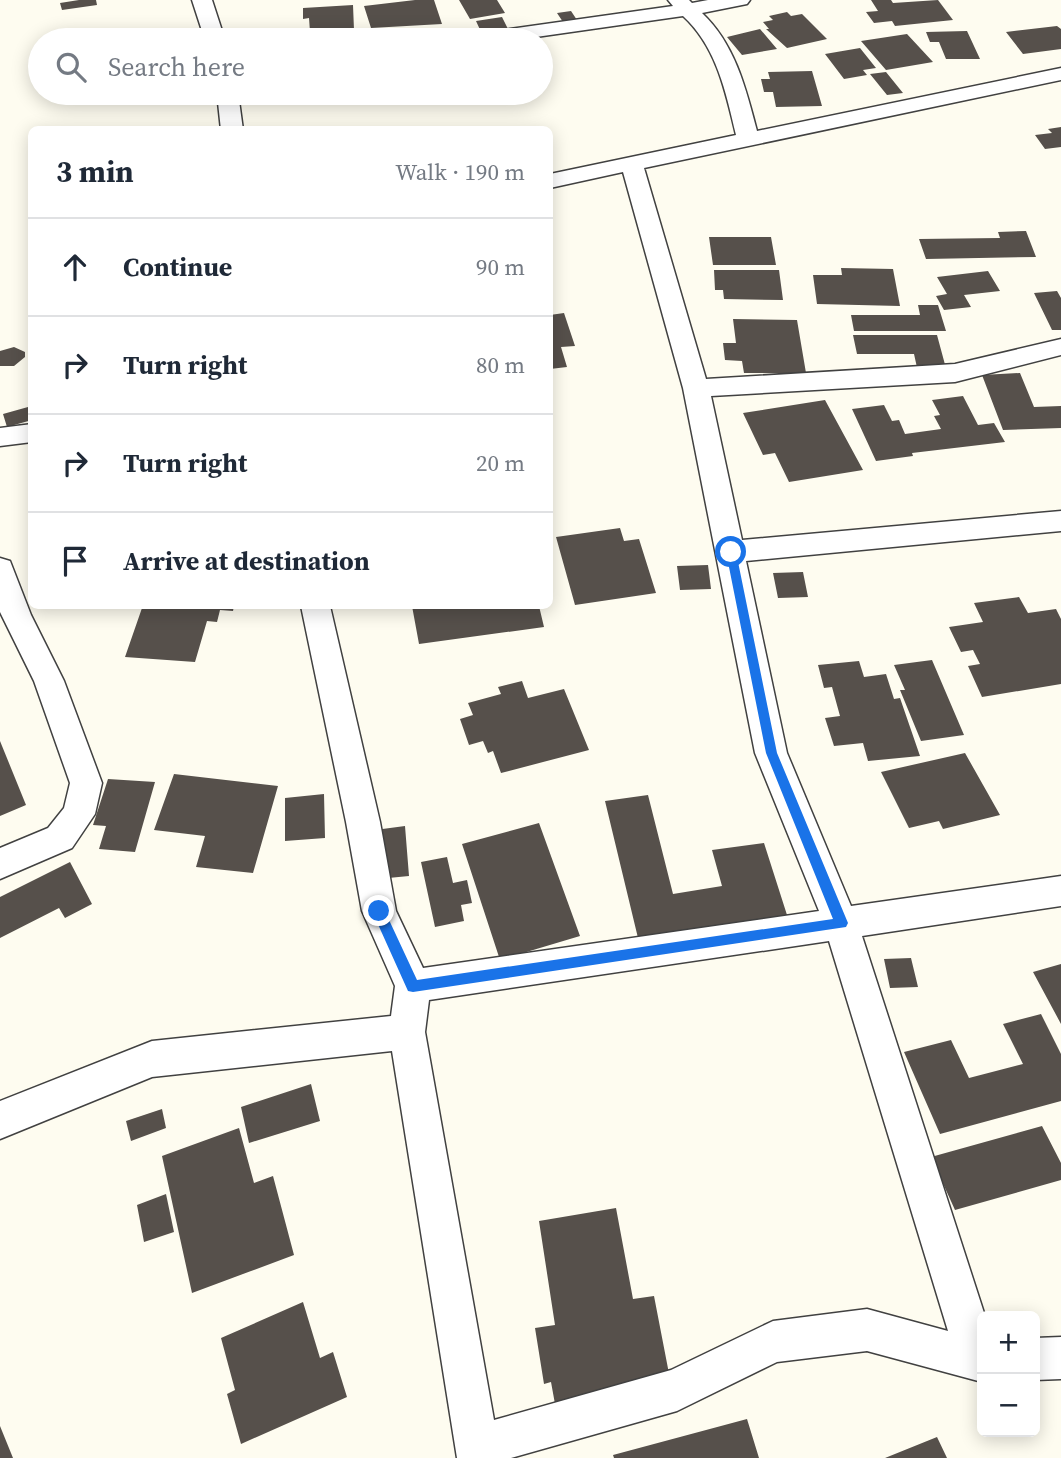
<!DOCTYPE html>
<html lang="en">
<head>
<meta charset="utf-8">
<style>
	body { margin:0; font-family:"Source Serif 4",serif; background:#f2f2f3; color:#1f2937 }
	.controls { position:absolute; right:21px; bottom:21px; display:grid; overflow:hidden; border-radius:10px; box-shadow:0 4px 18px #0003 }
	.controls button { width:63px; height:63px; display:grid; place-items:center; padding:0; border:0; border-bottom:2px solid #e0e1e3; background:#fff; color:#1f2937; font:35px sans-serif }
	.stop { position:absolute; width:21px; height:21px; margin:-16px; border:5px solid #1a73e8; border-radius:50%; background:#fff }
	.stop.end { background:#1a73e8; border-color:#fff; box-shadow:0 2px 7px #0008 }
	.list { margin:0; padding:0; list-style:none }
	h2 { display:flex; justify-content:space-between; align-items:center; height:91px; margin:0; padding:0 28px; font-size:30px }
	h2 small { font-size:23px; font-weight:400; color:#747a83 }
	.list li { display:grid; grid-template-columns:46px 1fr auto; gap:21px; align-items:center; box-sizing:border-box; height:98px; padding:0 28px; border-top:2px solid #e0e1e3 }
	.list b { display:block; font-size:26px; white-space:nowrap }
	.list em { font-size:23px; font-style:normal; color:#747a83 }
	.icon { flex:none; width:38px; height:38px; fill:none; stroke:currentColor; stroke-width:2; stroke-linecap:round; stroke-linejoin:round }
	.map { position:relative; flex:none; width:1061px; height:1458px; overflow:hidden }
	.search { position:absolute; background:#fff; box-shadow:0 4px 18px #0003; left:28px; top:28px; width:525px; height:77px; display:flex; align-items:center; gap:18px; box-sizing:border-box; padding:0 24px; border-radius:38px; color:#747a83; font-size:26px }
	.panel { position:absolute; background:#fff; box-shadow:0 4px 18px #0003; left:28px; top:126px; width:525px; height:483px; border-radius:10px }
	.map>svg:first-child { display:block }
</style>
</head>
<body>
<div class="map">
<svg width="1061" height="1458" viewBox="0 0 1061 1458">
	<rect width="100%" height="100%" fill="#fefcf0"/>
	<path fill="#56504b" d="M79,0H96L97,5L62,10L60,3Z
		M415,0H434L442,24L371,28L364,6Z
		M459,0H497L505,13L470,19Z
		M871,0H891L893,3L938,0L953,20L895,26L892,21L874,23L866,12L878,11Z
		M353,5L354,30L310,32L309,18L303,19V8Z
		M571,11L577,20L563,22L557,13Z
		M787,12L791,16L802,14L827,39L787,48L766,29H769L763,22L773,20L769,16Z
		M502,17L509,31L482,34L476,21Z
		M1057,26L1061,29V49L1023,54L1006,32Z
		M760,29L777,49L742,55L727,37Z
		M967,31L980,59H946L939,42H930L926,32Z
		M907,34L933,62L886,70L861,41Z
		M860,48L876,68L863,70L867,75L844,79L825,54Z
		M812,71L822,106L776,107L773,92H764L761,79H770L768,72Z
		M886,72L903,93L887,95L870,74Z
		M116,93H155V94L123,102Z
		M1061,127V147L1045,149L1035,135L1052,133L1048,129Z
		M1026,231L1036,257L926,259L919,239L1000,238L998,232Z
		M709,237H771L776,265H713Z
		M841,268L893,269L900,306L817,304L813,275H842Z
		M714,270H779L783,300L724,299L723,290H715Z
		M988,271L1000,291L964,295L971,307L944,310L936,296L947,294L937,277Z
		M1057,291L1061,298V330H1052L1034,293Z
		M918,305H938L946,331H854L851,315H920Z
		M564,313L575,346L561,347L567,367L550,369V315Z
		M733,319L797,320L806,373H744L742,361L725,360L723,343H736Z
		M853,335H937L947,372H918L914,354H857Z
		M14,347L25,352V357L14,366H0V351Z
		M1020,373L1034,407L1061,406V428L1003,430L982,375Z
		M963,396L978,425L994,423L1005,442L912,453L913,456L876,461L852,409L884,405L892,421L899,420L905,434L941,429L934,416L940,415L932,400Z
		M825,400L863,470L789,482L775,453L763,455L743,413Z
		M28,407L32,420L7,427L3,414Z
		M620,528L624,541L639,539L656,593L575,605L556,537Z
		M708,565L711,589L680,590L677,566Z
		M803,572L808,597L778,598L773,573Z
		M1019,597L1028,613L1056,609L1061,619V684L982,697L968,666L980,664L973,650L961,652L949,627L983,622L974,603Z
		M136,606H234L233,611L220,610L217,622L207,621L195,662L125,657L142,608Z
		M412,606H539L544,627L419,644Z
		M932,660L964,735L921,741L900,690H905L894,665Z
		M859,661L864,677L886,674L894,699L900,698L920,756L868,761L863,743L834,746L825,718L840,716L832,687L824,688L818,665Z
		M522,681L528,698L564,689L589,750L501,773L493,751L488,753L483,741L469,745L460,719L473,715L468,703L501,694L498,687Z
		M0,741L26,805L0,816Z
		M965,753L1000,815L943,829L939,821L909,828L881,772Z
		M174,774L278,786L253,873L196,867L205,836L154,830Z
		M108,779L155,782L135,852L99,849L106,826L93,825Z
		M324,794L325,838L285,841V798Z
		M648,795L673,894L722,886L712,850L764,843L787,915L638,938L605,801Z
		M539,823L580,936L500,960L462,844Z
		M405,826L409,876L378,879L375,830Z
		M447,857L453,883L467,880L472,903L461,905L464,921L435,927L421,862Z
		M70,862L92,904L65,918L59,908L0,938V897Z
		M911,958L918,987L890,988L884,959Z
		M1061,964V1024L1033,972Z
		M1041,1014L1061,1054V1101L940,1134L904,1052L951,1040L969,1078L1023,1064L1003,1024Z
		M311,1084L320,1121L249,1143L241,1107Z
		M162,1109L166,1128L131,1141L126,1121Z
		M1042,1126L1061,1163V1180L955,1210L931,1157Z
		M239,1128L254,1183L273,1176L294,1255L192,1293L162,1156Z
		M166,1194L174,1232L144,1242L137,1205Z
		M616,1208L633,1299L654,1296L671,1384L555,1404L551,1382L544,1384L535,1328L555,1325L539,1221Z
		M303,1302L320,1358L333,1352L347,1397L241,1444L227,1394L235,1390L221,1338Z
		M747,1419L759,1458H614L613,1455Z
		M0,1426L13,1458H0Z
		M937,1437L947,1458H885Z"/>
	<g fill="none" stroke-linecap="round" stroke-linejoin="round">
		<defs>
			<path id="minor" d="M192,0H212L225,40H205Z
				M668,0H689L692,3L708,0H750L747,4L702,13C735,44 746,89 757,131L1061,68V80L644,168L706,379L955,364L1061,339V355L955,382L711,396L742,540L1061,511V531L746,561L787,753L851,906L1061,876V906L862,936L985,1316H982V1382L867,1351L777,1362L677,1411L511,1458H457L392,1051L152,1077L0,1139V1101L152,1041L391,1016L395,986L362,911L346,822L301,606H330L380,822L396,911L423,968L819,911L755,753L683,388L623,172L550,188V174L736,135C726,93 717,47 683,16L515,40H464L467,36L474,34L673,6ZM829,941L948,1331L867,1309L773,1321L671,1370L494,1420L425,1032L429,1000Z
				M217,93H238L243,130H221Z
				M32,424V442L0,446V428Z
				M0,558L10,561L31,615L64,681L102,783L95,814L72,848L0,879V848L48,828L64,808L70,783L34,681L0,612Z
				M1061,1337V1379L1035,1380V1338Z"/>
		</defs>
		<use href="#minor" stroke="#414141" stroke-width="3"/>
		<use href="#minor" fill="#fff" fill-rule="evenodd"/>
	</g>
	<path fill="#1a73e8" d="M731,548L736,552L777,753L848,923L846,927L413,992L408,991L372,911L374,907H383L417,980L833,919L766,753L726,552Z"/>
</svg>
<div class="controls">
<button>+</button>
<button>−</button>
</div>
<div class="stop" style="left:731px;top:552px"></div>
<div class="stop end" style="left:379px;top:911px"></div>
<div class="search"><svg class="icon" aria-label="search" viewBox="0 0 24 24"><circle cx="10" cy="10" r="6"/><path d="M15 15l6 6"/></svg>Search here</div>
<section class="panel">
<h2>3 min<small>Walk · 190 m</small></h2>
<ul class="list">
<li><svg class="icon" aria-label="ahead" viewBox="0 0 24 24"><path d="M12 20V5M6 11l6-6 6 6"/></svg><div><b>Continue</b></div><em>90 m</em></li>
<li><svg class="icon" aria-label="right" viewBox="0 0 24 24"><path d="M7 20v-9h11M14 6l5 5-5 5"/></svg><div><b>Turn right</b></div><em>80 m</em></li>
<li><svg class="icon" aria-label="right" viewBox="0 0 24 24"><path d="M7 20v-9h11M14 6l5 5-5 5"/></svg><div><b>Turn right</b></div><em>20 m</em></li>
<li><svg class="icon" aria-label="arrive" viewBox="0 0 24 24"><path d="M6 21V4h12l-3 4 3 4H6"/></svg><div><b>Arrive at destination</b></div></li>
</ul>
</section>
</div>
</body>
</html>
